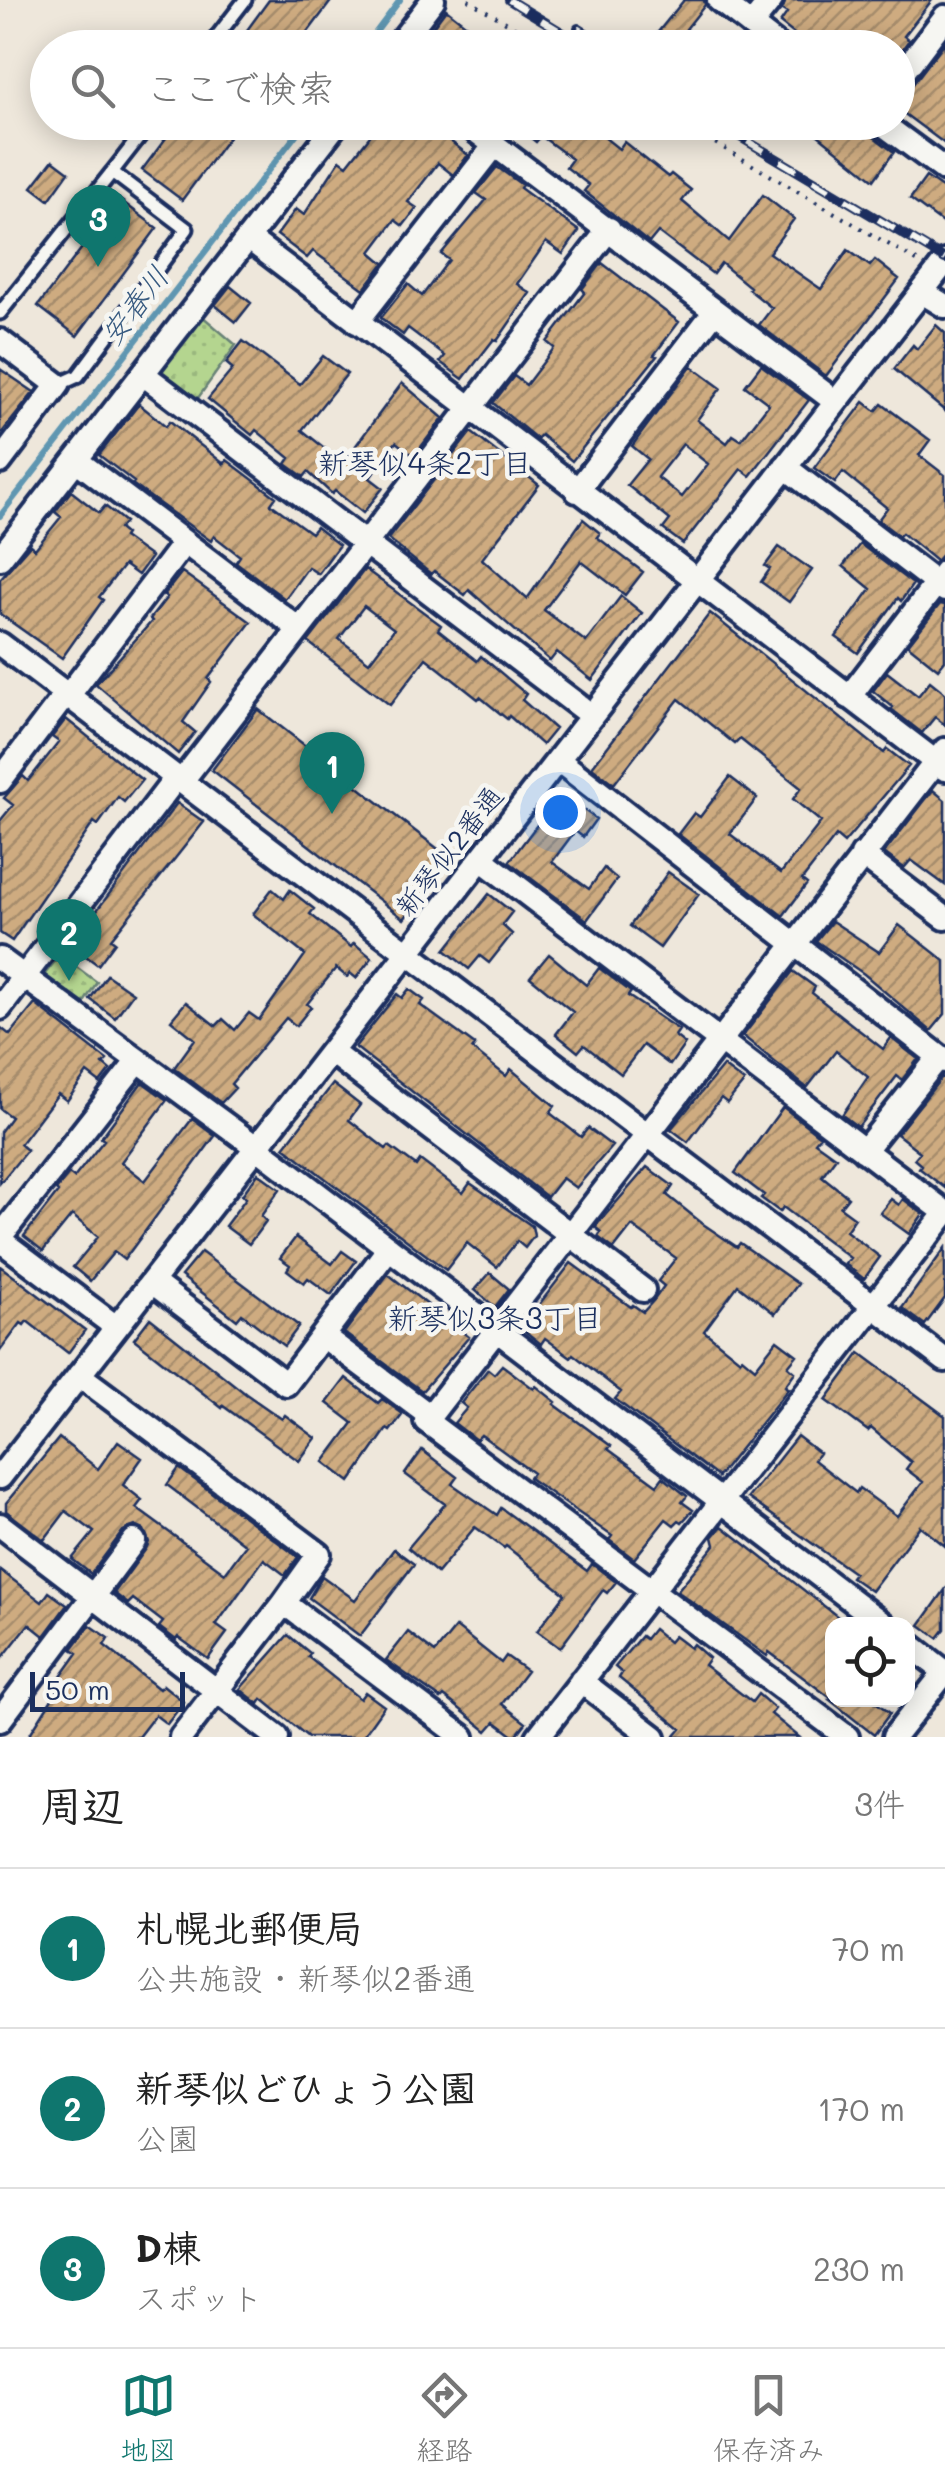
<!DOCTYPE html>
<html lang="ja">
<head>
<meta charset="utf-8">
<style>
	body { margin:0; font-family:Mali,"Klee One",sans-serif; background:#f6f6f6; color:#222 }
	.controls { position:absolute; right:30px; bottom:30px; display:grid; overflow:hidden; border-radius:20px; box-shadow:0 5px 25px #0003 }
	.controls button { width:90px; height:90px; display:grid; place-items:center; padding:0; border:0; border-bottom:2px solid #e0e0e0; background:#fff; color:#222; font:50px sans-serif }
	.scale { position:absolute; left:30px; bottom:25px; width:155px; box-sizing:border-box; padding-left:10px; border:5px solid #1b2f5e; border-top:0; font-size:28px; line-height:35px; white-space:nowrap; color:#1b2f5e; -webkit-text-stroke:8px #f6f6f2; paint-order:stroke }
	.you { position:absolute; left:560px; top:812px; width:35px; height:35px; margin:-25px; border:8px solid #fff; border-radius:50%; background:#1a73e8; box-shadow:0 0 0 15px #1a73e833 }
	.badge { display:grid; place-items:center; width:65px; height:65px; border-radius:50%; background:#0f766e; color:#fff; font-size:32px; font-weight:700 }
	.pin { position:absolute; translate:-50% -82px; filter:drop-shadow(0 2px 5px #0008) }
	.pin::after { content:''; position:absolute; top:52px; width:35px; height:30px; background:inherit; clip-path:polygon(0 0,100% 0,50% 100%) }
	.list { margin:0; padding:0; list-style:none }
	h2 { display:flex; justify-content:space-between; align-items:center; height:130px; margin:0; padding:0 40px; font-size:42px }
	h2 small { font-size:32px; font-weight:400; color:#767676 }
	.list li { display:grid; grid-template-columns:65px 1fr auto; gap:30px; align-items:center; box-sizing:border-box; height:160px; padding:0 40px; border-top:2px solid #e0e0e0 }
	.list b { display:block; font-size:38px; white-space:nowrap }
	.list p { margin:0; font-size:32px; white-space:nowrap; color:#767676 }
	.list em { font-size:32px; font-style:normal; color:#767676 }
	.icon { flex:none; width:55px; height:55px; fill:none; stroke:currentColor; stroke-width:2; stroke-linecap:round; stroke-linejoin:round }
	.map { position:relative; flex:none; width:945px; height:1737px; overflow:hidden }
	.search { position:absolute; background:#fff; box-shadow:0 5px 25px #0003; left:30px; right:30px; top:30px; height:110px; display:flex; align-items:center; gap:25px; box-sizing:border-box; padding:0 35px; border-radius:55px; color:#767676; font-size:38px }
	.sheet { height:610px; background:#fff }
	nav { display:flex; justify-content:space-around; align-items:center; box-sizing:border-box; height:140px; border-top:2px solid #e0e0e0; background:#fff; font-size:28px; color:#767676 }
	nav a { display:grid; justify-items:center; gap:5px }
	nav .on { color:#0f766e }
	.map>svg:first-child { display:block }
</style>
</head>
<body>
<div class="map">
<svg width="945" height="1737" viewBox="0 0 945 1737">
	<defs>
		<pattern id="park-dots" width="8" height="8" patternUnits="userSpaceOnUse" patternTransform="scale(2.5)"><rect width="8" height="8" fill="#b4d58f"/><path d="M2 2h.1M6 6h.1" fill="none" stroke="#9ab77e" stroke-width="1.8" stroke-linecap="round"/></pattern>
		<pattern id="building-hatch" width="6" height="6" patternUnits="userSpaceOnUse" patternTransform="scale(2.5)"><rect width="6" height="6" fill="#ceab80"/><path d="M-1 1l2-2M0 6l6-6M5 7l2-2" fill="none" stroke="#a68c6c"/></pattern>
	</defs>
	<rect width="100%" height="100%" fill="#eee7db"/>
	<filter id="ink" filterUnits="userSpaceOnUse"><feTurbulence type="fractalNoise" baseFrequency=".01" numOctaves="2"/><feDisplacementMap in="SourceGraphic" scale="20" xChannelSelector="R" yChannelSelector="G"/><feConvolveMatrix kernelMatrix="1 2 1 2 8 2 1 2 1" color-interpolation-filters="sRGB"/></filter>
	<g filter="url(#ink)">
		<path fill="url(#park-dots)" stroke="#688276" stroke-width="2.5" d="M201,315L236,345L193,405L156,375Z
			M60,955L97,982L80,1009L41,979Z"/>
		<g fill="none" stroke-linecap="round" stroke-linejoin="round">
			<path stroke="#5e96b1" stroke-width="6" d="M364,48L400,0
				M0,516L306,122"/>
		</g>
		<path fill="url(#building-hatch)" stroke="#1b2f5e" stroke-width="2.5" fill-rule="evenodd" d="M269,0H332L296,48H234Z
			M684,0H704L705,5L686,29L712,48H645Z
			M786,0H932L904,36L909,40L898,55V48H812L780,23L787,13L782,10Z
			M446,9L474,31L477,27L504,48H417Z
			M945,42V144L898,109V94L910,88Z
			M178,122H240L182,200L142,170Z
			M381,122H426L468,155L453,175L438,163L408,202L417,208L403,226L395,220L371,252L384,263L364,289L313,251L307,258L277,235L296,209L304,215L340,160L347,165Z
			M511,122H576L591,134L594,129L619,149L624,142L668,177L671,174L691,190L682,201L729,241L763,195L794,219L769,253L821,289L848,250L870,266L875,260L899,279L826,376L759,325L772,308L748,289L750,287L721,263L713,274L658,232L649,243L584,191L589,185L566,167L572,159L541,136L536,142Z
			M802,122H854L894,152L874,180Z
			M53,160L69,172L49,200L32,187Z
			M497,167L522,185L520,188L579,231L563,254L546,242L517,284L530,293L497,341L494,339L463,379L440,362L445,356L408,328L403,335L381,318L408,284L422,296L449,260L441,254L486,200L476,193Z
			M926,177L945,190V225L910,199Z
			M119,199L157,228L77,336L38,306Z
			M602,263L679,322L654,355L657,356L572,461L541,435L537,439L493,403L514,376L526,385L554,348L547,342L585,292L582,289Z
			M230,286L251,303L236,322L215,305Z
			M936,325L945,333V411L894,369L913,345L917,349Z
			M243,341L300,384L323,356L347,374L302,430L343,463L402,383L443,418L414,456L396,442L370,478L383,488L363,513L335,491L332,494L308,472L304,477L286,464L290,458L256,430L252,435L208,399L233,369L226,363Z
			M761,365L809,400L750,476L741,469L683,544L663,529L670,520L627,485L648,459L632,446L691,366L721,388L697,420L727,443L733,435L741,440L769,404L745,386ZM683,444L708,464L682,497L657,477Z
			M0,369L34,392L0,435Z
			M864,402L876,411L882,404L930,440L919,455L945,475V551L936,561L902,533L899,536L878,520L887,508L843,472L835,483L814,468Z
			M139,404L166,426L170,421L224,464L227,460L276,497L271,504L311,533L316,527L339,545L318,574L308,567L285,599L236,562L240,556L214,536L211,541L132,484L134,482L99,455Z
			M471,432L539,485L482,559L527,599L583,519L600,533L597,537L643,572L625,595L581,561L544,610L586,642L621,596L642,613L592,680L557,652L550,661L469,590L465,595L434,571L431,574L388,539Z
			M71,491L99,513L105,506L125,522L119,529L125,534L123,537L151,557L138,575L124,565L99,597L103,600L62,658L0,614V579L30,545L35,549L61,517L55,512Z
			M860,544L913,584L901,601L898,598L858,653L836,637L871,589L843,566Z
			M779,547L812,570L789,602L761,582L770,569L765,566Z
			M365,569L441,625L438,630L477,661L481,656L526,694L522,700L555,729L542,745L509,716L507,719L480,697L478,699L426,658L390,705L308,642ZM364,606L394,629L369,662L339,639Z
			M182,572L251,622L208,679L211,682L183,722L195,732L178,754L96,684L152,621L150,619L167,597L164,595Z
			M940,604L945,605V660L938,669L908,645Z
			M710,613L884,753L887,749L909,766L844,843L836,836L802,880L807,884L783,916L678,834L694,813L700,817L730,777L757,798L730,834L781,873L821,822L793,799L801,788L740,739L735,744L679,699L614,784L592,767Z
			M887,672L918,696L930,681L945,693V725L935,717L922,733L891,709L893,707L873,691Z
			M258,709L451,859L404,919L212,770Z
			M66,719L142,780L124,802L118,797L98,825L94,822L12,941L0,933V821L13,805L4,798L23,776L28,781L59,742L52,737Z
			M933,790L945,800V885L911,860L904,868L884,853Z
			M561,793L596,819L583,837L575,831L552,862L589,889L604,868L617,879L587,920L509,862Z
			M177,803L204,822L111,939L115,942L98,965L71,945Z
			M668,872L699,894L660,948L630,926Z
			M272,889L284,899L290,890L314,909L310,914L351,947L354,943L372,958L356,978L350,973L347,977L336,968L307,1004L311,1007L296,1026L286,1018L231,1084L235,1088L221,1103L174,1068L195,1039L171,1020L186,1002L216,1026L223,1019L235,1030L249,1013L259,1020L305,955L253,914Z
			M489,894L512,912L502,925L512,934L489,963L480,956L469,969L445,950Z
			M832,921L879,952L899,925L945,961V1014L931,1031L864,974L816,941Z
			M549,954L586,985L599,968L631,992L628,996L679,1030L675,1036L685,1044L670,1065L643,1045L621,1074L584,1045L578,1052L556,1034L573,1012L530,977Z
			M793,971L815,987L812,993L883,1049L891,1038L918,1059L902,1080L897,1076L858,1127L842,1115L868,1077L836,1051L807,1088L743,1036Z
			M107,975L133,993L115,1018L90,999Z
			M409,989L424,1000L420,1005L475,1045L472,1049L506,1076L511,1069L555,1106L550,1113L581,1137L588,1128L612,1146L576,1188L562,1178L547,1197L355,1047L397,994L402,998Z
			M35,1004L107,1060L103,1064L110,1070L100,1083L87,1073L67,1101L58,1094L20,1144L27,1150L0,1183V1132L11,1117L0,1109V1027L10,1035Z
			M723,1066L744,1082L727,1103L721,1098L688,1142L671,1129Z
			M942,1077L945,1079V1188L919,1168L921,1165L914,1159L920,1152L897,1134Z
			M142,1082L167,1100L121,1162L145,1181L192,1119L215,1136L124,1260L114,1252L90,1281L73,1267L98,1237L72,1215L43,1251L24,1236L58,1192L56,1190L69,1174L74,1178L104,1140L101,1138Z
			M333,1084L360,1105L349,1120L386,1149L389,1146L416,1166L420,1160L463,1193L470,1183L532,1226L534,1236L525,1248L517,1241L497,1267L467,1243L446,1270L284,1147Z
			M783,1107L820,1136L815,1142L836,1157L822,1176L848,1197L840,1207L855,1218L846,1231L880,1257L864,1279L845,1264L850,1258L783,1207L780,1212L761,1198L764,1195L735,1173Z
			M647,1167L673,1186L667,1195L703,1224L737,1247L740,1243L798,1284L775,1314L738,1285L704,1331L740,1360L742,1357L755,1368L777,1340L797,1355L788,1366L795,1372L785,1386L788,1389L718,1477L615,1399L621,1392L573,1354L571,1357L545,1338L541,1344L521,1328L571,1263L631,1307L633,1305L643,1312L654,1300L664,1286L658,1281L676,1258L632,1226L614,1249L598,1237L601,1232L595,1227Z
			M258,1173L280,1189L261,1216L266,1221L249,1244L225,1226L246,1198L242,1195Z
			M891,1199L899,1205L903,1199L923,1214L909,1234L880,1213Z
			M296,1237L332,1264L342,1251L356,1261L331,1295L308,1278L304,1283L287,1270L290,1265L280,1258Z
			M945,1248V1298L925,1325L902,1308Z
			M201,1252L299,1326L284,1346L242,1314L237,1320L181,1276Z
			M0,1266L85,1330L68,1353L27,1321L24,1325L21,1323L0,1351Z
			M490,1273L509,1289L495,1307L475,1290Z
			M388,1274L469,1337L422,1391L344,1333Z
			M150,1318L246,1394L282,1419L285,1415L316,1438L299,1461L223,1406L222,1408L134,1339Z
			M860,1353L945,1416V1546L920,1526L871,1591L851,1577L854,1573L748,1498L797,1436L819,1453L814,1460L856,1493L859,1488L897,1516L923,1482L906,1469L911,1462L871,1428L868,1431L826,1400Z
			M502,1365L534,1389L536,1386L556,1402L554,1404L611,1446L608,1449L657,1485L663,1477L687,1496L682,1502L693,1510L682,1522L679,1520L674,1525L666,1519L634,1559L609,1540L612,1536L529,1478L533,1473L481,1435L476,1440L454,1423L467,1408L461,1403L488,1369L494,1374Z
			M346,1378L378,1403L382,1399L403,1414L390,1431L387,1429L350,1482L324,1462L353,1423L327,1403Z
			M59,1438L98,1469L118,1441L142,1458L123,1485L142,1500L136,1508L225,1573L246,1545L167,1485L179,1468L298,1557L285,1575L264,1559L216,1625L227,1633L208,1659L178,1637L176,1640L159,1627L163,1622L133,1599L128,1604L114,1593L146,1549L149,1542L144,1530L135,1526L123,1531L91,1574L72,1559L94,1532L66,1511L44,1540L6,1511V1503Z
			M422,1450L457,1477L452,1484L497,1515L501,1508L587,1571L592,1564L616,1582L607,1593L603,1590L560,1648L537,1631L565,1594L506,1546L504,1548L475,1527L437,1573L408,1548L445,1504L405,1474Z
			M722,1526L847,1624H832V1699L769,1652L767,1656L677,1591L715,1545L713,1537Z
			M394,1549L414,1564L360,1636L309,1598L322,1576L355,1600Z
			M0,1570L42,1602L49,1592L67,1605L44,1636L29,1624L0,1661Z
			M945,1590V1629L938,1638L920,1625Z
			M90,1625L109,1638L104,1645L159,1689L163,1685L184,1702L167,1724L155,1715L138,1737H28L59,1688L55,1685L78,1653L72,1649Z
			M456,1627L501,1663L506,1656L527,1671L502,1704L526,1723L515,1737L495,1722L487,1731L444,1696L441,1699L386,1660L408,1632L435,1653Z
			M653,1629L669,1642L674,1636L690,1648L693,1644L709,1658L704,1665L752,1702L758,1694L775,1709L771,1714L799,1737H674L681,1729L619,1678L622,1673L615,1667L641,1636L645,1639Z
			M288,1635L310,1653L308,1657L360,1699L365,1692L384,1706L362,1737H308L262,1699L259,1704L240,1689Z
			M830,1700H873L890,1713L874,1735Z"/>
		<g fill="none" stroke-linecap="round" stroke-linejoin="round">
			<defs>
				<path id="lane" d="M208,48L245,0
					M0,313L112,172
					M58,385L78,376L187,229L112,172L151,122"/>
				<path id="street" d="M719,0L781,48
					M751,25L771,0
					M396,48L433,0
					M898,79L945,17
					M464,122L836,402
					M880,122L945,170
					M248,238L945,769
					M922,292L945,306
					M357,322L495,145
					M0,341L58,385L0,462
					M143,374L592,716
					M76,460L299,629
					M785,467L945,590
					M577,491L715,311
					M0,558L338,122
					M0,644L945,1360
					M68,696L184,543
					M849,697L945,572
					M558,760L945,1061
					M0,781L66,694
					M181,782L609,229
					M862,855L945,918
					M481,859L945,1212
					M0,959L256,1147L883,1624
					M0,1008L176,778
					M331,1052L643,1290
					M864,1151L939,1057
					M0,1237L137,1062
					M0,1240L116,1327
					M152,1282L286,1384L389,1248
					M323,1336L430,1416
					M79,1375L319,1554L284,1603
					M0,1477L945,262
					M0,1525L277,1737
					M581,1681L654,1737
					M0,1720L134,1541
					M181,1737L284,1603L463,1737
					M538,1737L945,1214
					M847,1737L426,1421L945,750
					M894,1737L945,1672L908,1643"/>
			</defs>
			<use href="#lane" stroke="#1b2f5e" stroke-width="19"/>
			<use href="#street" stroke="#1b2f5e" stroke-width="30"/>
			<path stroke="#1b2f5e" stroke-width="4" stroke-dasharray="2.5 8" stroke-linecap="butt" d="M468,0L550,48
				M679,122L917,261"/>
			<use href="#lane" stroke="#f6f6f2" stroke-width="11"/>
			<use href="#street" stroke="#f6f6f2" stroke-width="22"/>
			<defs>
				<path id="rail" d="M509,0L588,48
					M578,28L610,48
					M715,122L945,259"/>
			</defs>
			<use href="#rail" stroke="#1b2f5e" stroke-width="10"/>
			<use href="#rail" stroke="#f6f6f2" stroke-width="6" stroke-dasharray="19" stroke-linecap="butt"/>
		</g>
	</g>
	<g text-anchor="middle" stroke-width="9" stroke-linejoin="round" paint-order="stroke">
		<g font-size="28" fill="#1b2f5e" stroke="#f6f6f2">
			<text transform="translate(449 851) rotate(-52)" y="10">新琴似2番通</text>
		</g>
		<g font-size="30" font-style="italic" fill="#375a80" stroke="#f6f6f2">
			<text transform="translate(135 306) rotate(-52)" y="10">安春川</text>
		</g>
		<g font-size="30" fill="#1b2f5e" stroke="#f6f6f2">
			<text x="425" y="474">新琴似4条2丁目</text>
			<text x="495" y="1329">新琴似3条3丁目</text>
		</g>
	</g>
</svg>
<div class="controls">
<button><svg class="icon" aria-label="locate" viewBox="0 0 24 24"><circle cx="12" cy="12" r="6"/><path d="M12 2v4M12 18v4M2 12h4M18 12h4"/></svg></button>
</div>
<div class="scale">50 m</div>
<div class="you"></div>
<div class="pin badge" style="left:332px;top:814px">1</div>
<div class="pin badge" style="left:69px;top:981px">2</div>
<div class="pin badge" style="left:98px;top:267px">3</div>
<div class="search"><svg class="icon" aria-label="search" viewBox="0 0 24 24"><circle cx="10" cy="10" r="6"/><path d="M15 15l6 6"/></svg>ここで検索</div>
</div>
<section class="sheet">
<h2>周辺<small>3件</small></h2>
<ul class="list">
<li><span class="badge">1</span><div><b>札幌北郵便局</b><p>公共施設 · 新琴似2番通</p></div><em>70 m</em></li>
<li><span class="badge">2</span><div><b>新琴似どひょう公園</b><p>公園</p></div><em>170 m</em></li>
<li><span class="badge">3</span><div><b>D棟</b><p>スポット</p></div><em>230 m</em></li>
</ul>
</section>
<nav>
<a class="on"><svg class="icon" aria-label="map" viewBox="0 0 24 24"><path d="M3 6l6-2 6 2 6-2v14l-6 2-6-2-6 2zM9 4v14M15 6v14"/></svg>地図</a>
<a><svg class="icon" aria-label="directions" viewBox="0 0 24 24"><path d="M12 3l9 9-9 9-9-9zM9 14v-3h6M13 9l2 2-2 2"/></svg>経路</a>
<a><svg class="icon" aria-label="saved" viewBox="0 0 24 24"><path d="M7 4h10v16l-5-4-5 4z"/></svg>保存済み</a>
</nav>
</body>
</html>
